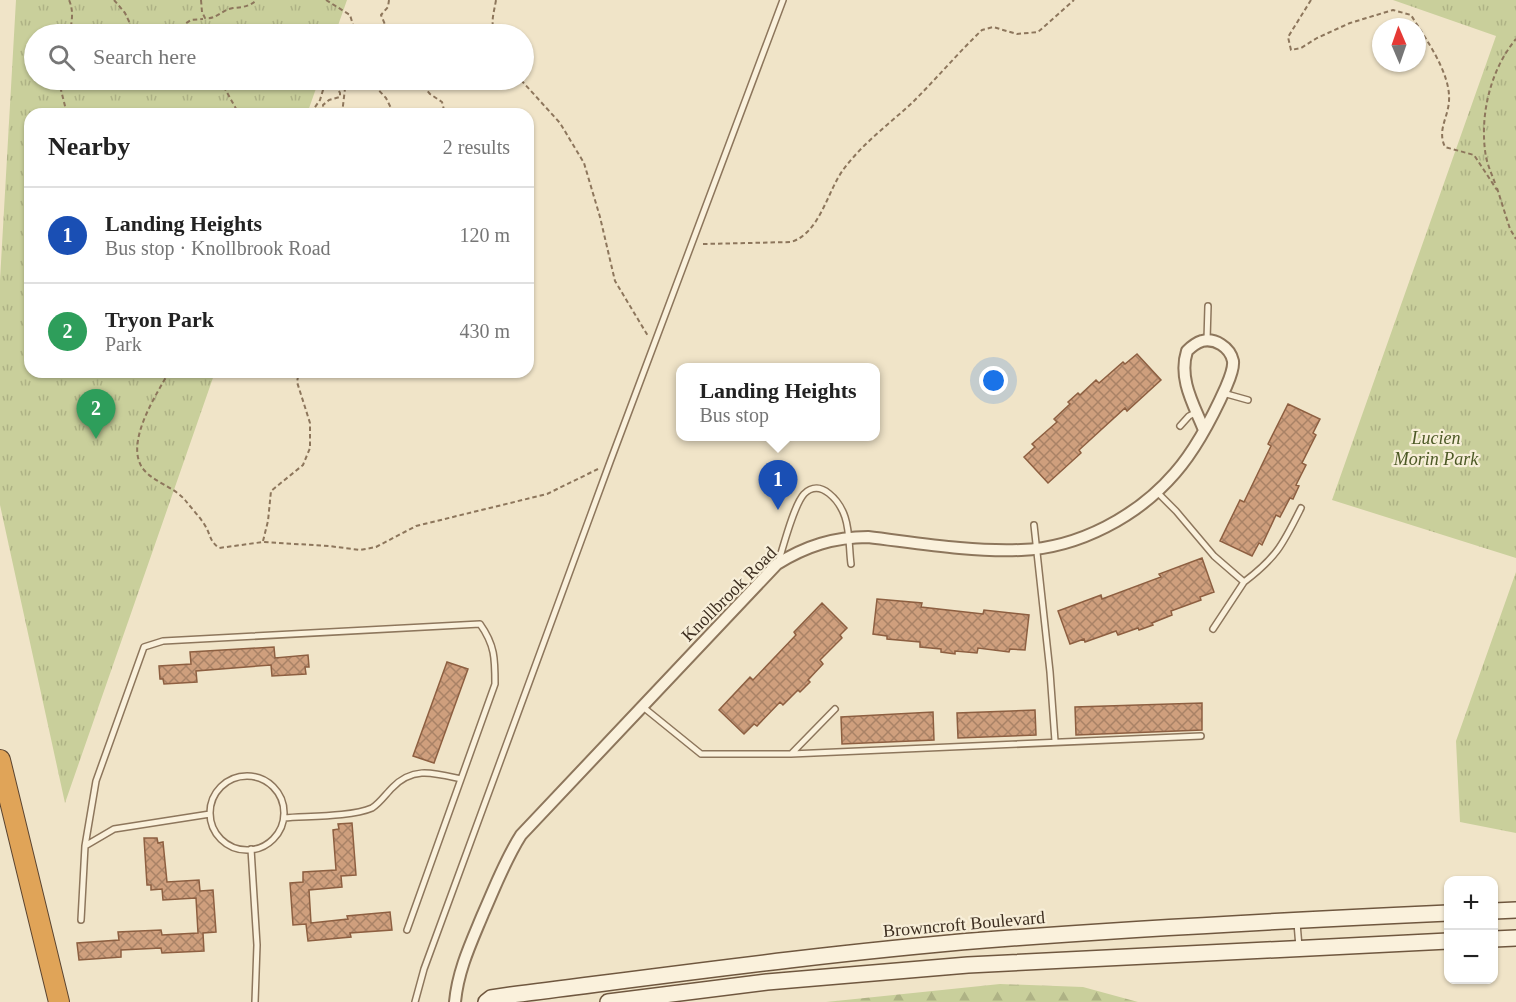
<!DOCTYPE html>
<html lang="en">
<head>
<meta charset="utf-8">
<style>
	body { margin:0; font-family:Georgia,serif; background:#f2f2f2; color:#222 }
	.controls { position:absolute; right:18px; bottom:18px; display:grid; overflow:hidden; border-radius:12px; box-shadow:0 2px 4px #0004 }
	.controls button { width:54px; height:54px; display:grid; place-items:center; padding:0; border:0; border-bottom:2px solid #e0e0e0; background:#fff; color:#222; font:30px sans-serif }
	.compass { position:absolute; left:1372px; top:18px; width:54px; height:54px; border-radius:50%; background:#fff; box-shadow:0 2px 4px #0004; rotate:358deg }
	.you { position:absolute; left:994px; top:381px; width:21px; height:21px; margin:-15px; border:4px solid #fff; border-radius:50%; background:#1a73e8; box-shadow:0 0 0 9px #1a73e833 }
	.badge { display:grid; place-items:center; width:39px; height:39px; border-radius:50%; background:#d93025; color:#fff; font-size:20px; font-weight:700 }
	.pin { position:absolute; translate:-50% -50px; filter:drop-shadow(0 2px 3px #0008) }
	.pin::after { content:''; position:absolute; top:32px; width:21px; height:18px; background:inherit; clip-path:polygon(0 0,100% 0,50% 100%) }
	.popup { position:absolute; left:676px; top:363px; width:204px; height:78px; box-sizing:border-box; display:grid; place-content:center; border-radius:12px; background:#fff; filter:drop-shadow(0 2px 4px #0005); font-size:20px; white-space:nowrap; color:#767676 }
	.popup b { font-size:22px; color:#222 }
	.popup::after { content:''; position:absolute; left:50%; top:100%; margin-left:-12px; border:12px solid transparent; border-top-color:#fff }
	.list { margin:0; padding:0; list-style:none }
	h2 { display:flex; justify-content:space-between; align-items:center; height:78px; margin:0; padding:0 24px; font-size:26px }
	h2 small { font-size:20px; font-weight:400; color:#767676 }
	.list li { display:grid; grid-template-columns:39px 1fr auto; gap:18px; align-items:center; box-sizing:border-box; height:96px; padding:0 24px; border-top:2px solid #e0e0e0 }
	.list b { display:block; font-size:22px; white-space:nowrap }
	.list p { margin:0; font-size:20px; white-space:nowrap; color:#767676 }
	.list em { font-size:20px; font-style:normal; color:#767676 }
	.icon { flex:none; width:33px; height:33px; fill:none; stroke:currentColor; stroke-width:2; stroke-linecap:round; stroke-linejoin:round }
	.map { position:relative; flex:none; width:1516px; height:1002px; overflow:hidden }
	.search { position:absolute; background:#fff; box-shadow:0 2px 4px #0004; left:24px; top:24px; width:510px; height:66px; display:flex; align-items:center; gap:15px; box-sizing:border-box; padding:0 21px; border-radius:33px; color:#767676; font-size:22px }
	.panel { position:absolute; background:#fff; box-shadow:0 2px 4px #0004; left:24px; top:108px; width:510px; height:270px; border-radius:18px }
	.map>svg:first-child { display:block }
</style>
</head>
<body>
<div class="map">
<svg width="1516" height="1002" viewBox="0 0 1516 1002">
	<defs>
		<pattern id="forest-firs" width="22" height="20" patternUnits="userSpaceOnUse" patternTransform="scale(1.5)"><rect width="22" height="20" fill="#c9cf9b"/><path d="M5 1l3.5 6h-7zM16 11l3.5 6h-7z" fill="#aeb285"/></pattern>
		<pattern id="park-tufts" width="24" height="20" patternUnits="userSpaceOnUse" patternTransform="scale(1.5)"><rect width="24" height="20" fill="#c9cf9b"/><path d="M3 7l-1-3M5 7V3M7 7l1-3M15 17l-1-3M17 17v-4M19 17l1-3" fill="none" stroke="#aeb285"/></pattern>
		<pattern id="building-cross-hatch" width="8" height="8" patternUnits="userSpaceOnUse" patternTransform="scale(1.5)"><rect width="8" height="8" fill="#cf9f7d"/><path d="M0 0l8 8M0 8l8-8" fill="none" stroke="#a98266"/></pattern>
	</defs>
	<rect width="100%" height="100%" fill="#f0e4c8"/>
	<path fill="url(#forest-firs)" d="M1000,984L1083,987L1138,1002H826Z"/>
	<path fill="url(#park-tufts)" d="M16,0H347L335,34H34V80H319L307,114H30V372H215L65,803L0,505V280Z
		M1393,0H1516V558L1332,500L1496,36Z
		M1516,572V833L1460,822L1456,741Z"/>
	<path fill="url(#building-cross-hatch)" stroke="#8d5f41" stroke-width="1.5" d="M1137,354L1161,380L1127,411L1125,408L1079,450L1081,453L1048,483L1024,457L1035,447L1032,444L1057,422L1054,419L1070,404L1068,402L1078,393L1080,395L1096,380L1099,383L1123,362L1125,364Z
		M1288,404L1320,419L1313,433L1316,435L1302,463L1306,465L1296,485L1299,486L1293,499L1290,498L1280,517L1276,515L1262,545L1259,543L1252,556L1220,541L1240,500L1244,502L1271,446L1268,444Z
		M1202,558L1214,592L1200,597L1201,600L1171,611L1172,615L1152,623L1153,625L1139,630L1138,628L1118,635L1116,631L1085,642L1084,639L1070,644L1058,611L1101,595L1102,599L1161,577L1159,574Z
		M877,599L922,603L921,607L983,614L984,610L1029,615L1025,650L1010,649L1009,652L978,648L977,653L955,651V654L941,652V649L920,647V642L887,639V636L873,634Z
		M822,603L847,628L840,635L842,638L820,660L823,664L808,680L810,682L800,692L798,690L783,705L780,702L757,726L754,724L744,734L719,710L750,677L753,680L796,635L794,632Z
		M274,647L275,658L308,655L309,667H305L306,674L272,676L271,665L196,671L197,682L164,684L163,679H160L159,666L191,664L190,652Z
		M447,662L468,669L434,763L413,756Z
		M1202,703V730L1076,735L1075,707Z
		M1035,710L1036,735L958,738L957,713Z
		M933,712L934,740L842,744L841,717Z
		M352,823L356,875L341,876L342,887L309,890L311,923L348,919L347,916L390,912L392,930L350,933L351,937L308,941L306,924L293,925L290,883L303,882V872L336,870L333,830L339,829L338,824Z
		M144,838H157L158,843L163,842L167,882L199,880L200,891L213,890L216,932L203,933L204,951L162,953L161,948L121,950V957L79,960L77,943L119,940L118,932L161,930L162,935L198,933L196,898L163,900L162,889L151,890V885H147Z"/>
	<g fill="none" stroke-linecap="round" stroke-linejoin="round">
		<defs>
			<path id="service" d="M1207,340L1208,306
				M1223,393L1248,400
				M1180,426L1189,416L1197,412
				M1156,491L1176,511L1214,556L1244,582L1213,629
				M1034,525L1050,672L1055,741
				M779,560C784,544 794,505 804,494C821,477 840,502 845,517C850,532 849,549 851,564
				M1244,582C1277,557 1283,544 1301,508
				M643,707L701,754H791L1201,736
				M792,753L835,709
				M210 813a37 37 0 1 1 74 0a37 37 0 1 1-74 0Z
				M284,818C308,816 351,817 372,808C379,804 386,794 392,788C413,766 434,773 461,779
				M85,846L96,781L144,647L163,641L480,624C495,645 495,659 495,684L407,930
				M251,849L257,945L255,1002
				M81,920L85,846L114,829L210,814
				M1297,923L1299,947
				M415,1002L424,969L610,462L783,0"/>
			<path id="minor" d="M455,1002C458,970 471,943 483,914C495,887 505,860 521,835L777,564C806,546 834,537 868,537C918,543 970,552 1021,550C1079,548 1138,516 1175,473C1197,448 1213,416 1226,387C1229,380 1234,369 1233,361C1230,347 1215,338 1202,341C1196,343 1191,347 1187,351C1178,379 1194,405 1204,430"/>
			<path id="secondary" d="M1494,911L1516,910
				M1494,939L1516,938
				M486,1002L491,998L511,995C669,975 827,953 985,940C1140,928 1294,920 1448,913
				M608,1002L767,982L968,965L1448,941"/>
			<path id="motorway" d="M0,760L59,1002"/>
		</defs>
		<use href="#service" stroke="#8d765c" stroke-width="8"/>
		<use href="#minor" stroke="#8d765c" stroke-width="14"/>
		<use href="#secondary" stroke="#6f573f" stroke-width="18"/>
		<use href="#motorway" stroke="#5b4430" stroke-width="22"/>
		<path stroke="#8d765c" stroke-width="2" stroke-dasharray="4.5 3" stroke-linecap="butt" d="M114,0L125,13L135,34
			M201,0L202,12L205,18C216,20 221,10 233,8C243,7 248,7 257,0
			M326,0L350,15L354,28L351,34
			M389,0L388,7L381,15L389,34
			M1311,0L1288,37L1291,50L1301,48L1317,38L1350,23L1393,10L1411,15C1425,38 1451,73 1449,101C1448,118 1437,130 1445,147L1474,155L1497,190
			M69,34C72,23 74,11 69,0
			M177,34L179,28L191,20L203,19
			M495,34C490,22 494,13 496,0
			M63,80L61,90L67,114
			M220,80L239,114
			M369,80L386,98L394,114
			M418,80L430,94L442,102L445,114
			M521,80L560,123L584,163L600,217L615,281L648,336
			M313,114V110L320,100L326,80
			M324,114L323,105L329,100L340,97V93L333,80
			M342,114L346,80
			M1495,183C1492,175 1488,166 1486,157C1479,117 1490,70 1516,39
			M1497,188L1510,229L1516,239
			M703,244L791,242C820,233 827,192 843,170C862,144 889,124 912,103C936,79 958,53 982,30L993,27L1017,34L1038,32L1074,0
			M169,372C156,395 123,445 144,470C154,482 174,487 185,500C192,509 202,519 207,529C211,538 211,542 219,548L263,542L329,546L360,550L376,547L416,526L547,494L598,469
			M263,541L268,521L271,491L303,465L310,448V423L297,382L299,372"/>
		<use href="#service" stroke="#faf1dc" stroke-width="5"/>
		<use href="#minor" stroke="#faf1dc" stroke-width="10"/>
		<use href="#secondary" stroke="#faf1dc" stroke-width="15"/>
		<use href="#motorway" stroke="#e0a458" stroke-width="20"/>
	</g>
	<g text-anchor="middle" stroke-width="4.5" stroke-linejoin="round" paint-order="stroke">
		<g font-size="18" font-style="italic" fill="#4d5a26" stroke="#f7eed8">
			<text x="1436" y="444">Lucien<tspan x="1436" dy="21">Morin Park</tspan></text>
		</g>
		<g font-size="18" fill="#3d2e20" stroke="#f7eed8">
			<text transform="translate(729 594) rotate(-45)" y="6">Knollbrook Road</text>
			<text transform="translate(964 924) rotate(-5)" y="6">Browncroft Boulevard</text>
		</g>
	</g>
</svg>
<div class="controls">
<button>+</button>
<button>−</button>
</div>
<svg class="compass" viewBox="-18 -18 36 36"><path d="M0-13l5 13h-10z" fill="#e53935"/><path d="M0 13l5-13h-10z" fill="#767676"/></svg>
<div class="you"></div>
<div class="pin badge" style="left:778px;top:510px;background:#1a4fb4">1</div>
<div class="popup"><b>Landing Heights</b>Bus stop</div>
<div class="pin badge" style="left:96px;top:439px;background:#2e9e5b">2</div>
<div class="search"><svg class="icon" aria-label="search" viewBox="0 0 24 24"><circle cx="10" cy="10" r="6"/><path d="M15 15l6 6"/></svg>Search here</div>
<section class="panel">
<h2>Nearby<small>2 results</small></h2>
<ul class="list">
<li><span class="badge" style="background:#1a4fb4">1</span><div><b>Landing Heights</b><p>Bus stop · Knollbrook Road</p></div><em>120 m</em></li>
<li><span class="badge" style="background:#2e9e5b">2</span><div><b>Tryon Park</b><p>Park</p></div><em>430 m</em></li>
</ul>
</section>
</div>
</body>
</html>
